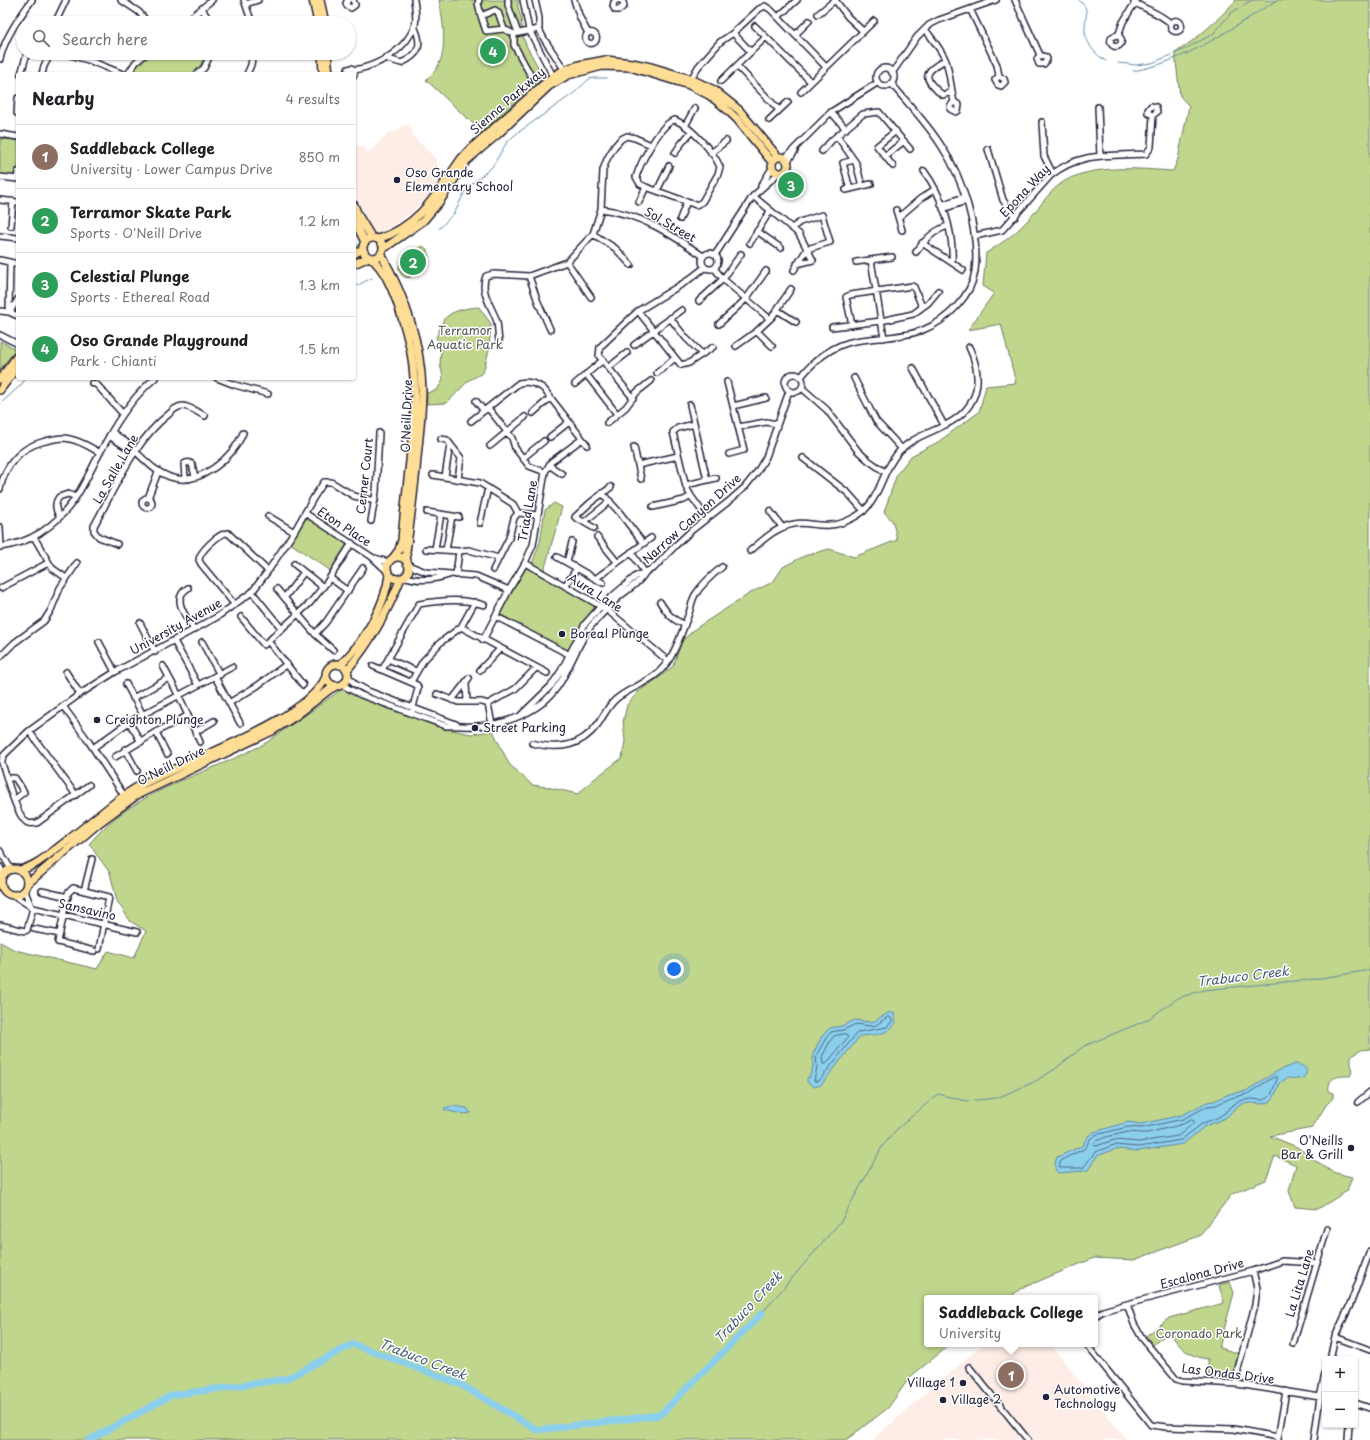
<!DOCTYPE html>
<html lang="en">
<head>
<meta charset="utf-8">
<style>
	body { margin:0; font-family:"Playpen Sans",sans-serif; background:#f6f6f6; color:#202124 }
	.controls { position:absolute; right:12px; bottom:12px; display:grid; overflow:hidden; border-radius:4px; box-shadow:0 1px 3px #0004 }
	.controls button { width:36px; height:36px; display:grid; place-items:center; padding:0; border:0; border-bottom:1px solid #e0e0e0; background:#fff; color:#202124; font:20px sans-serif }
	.you { position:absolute; left:674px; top:969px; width:14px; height:14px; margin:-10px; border:3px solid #fff; border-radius:50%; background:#1a73e8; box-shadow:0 0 0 6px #1a73e833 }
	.badge { display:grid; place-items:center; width:26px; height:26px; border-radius:50%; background:#db2777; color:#fff; font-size:13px; font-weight:700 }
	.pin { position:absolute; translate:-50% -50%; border:2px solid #fff; box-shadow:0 1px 4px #0006 }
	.popup { position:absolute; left:924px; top:1295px; width:174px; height:52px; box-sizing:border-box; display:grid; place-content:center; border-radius:4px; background:#fff; filter:drop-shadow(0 1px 3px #0005); font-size:13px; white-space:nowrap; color:#757577 }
	.popup b { font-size:15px; color:#202124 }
	.popup::after { content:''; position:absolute; left:50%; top:100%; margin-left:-8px; border:8px solid transparent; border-top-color:#fff }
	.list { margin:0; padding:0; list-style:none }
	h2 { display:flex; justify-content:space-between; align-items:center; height:52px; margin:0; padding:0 16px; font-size:17px }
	h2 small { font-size:13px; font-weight:400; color:#757577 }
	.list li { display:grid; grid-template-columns:26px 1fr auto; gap:12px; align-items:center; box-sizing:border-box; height:64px; padding:0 16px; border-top:1px solid #e0e0e0 }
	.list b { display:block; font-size:15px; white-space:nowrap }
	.list p { margin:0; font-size:13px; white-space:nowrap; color:#757577 }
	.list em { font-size:13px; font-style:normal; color:#757577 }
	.icon { flex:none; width:22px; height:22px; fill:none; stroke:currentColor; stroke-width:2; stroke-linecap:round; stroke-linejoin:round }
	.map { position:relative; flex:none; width:1370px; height:1440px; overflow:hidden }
	.search { position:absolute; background:#fff; box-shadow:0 1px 3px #0004; left:16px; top:16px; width:340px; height:44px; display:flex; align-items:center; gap:10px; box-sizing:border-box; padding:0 14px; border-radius:22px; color:#757577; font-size:15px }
	.panel { position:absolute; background:#fff; box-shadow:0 1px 3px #0004; left:16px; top:72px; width:340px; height:308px; border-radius:4px }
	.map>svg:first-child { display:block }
</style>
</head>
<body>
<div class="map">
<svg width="1370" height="1440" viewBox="0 0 1370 1440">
	<rect width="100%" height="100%" fill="#fff"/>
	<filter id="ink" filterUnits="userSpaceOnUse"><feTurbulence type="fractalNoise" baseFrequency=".025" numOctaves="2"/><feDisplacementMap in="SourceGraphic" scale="8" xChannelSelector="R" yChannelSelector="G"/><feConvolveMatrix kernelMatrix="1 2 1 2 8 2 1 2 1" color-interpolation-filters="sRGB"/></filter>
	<g filter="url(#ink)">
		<path fill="#fdede6" d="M404,125H409L412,130L414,137L436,159L439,171L444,176L428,197L410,214L380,234L375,233L360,206L354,190V145L361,146L370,152L389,132L398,131L400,127Z
			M983,1344H1050L1127,1440H872Z"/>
		<path fill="#c0d68c" stroke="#717c64" d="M439,0H518V7L521,18L523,37L527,47L542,74L541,79L482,132L426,80C429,76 434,73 437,68C448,49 443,21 439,0Z
			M1236,0H1370V1049L1361,1050L1351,1056V1065L1353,1070L1350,1076C1338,1076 1327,1076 1329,1092L1333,1093V1098L1326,1105L1312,1128L1270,1136L1297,1147L1332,1172L1352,1177L1347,1191L1318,1209L1295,1207L1289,1191L1296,1165L1275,1156L1266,1180L1232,1194L1199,1236L1134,1260L1094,1258L1020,1289L1009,1298H927V1344H951L910,1377L888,1408L846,1440H0V942L15,950L97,969L108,951L134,958L146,931L130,921L117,901L110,873L89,844C132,791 197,778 256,748C266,744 275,736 284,730C305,716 325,701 346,686L387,709L414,716L442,728L471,734L493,731L509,764L532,785L547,787L578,794L593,780L622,758L625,741L623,722L627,705L639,691L660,677L673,666L682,641L696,628L752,592L773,582L783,567L804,556L829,549L854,557L897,540L893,522L884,512L897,474L911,456L938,442L979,412L986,386L1016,383L1001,324L968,330L994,293L983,286L986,253C1002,243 1014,235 1027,221C1037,211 1048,193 1059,185C1087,163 1140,169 1173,171L1178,159L1189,106L1180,96L1175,53C1199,37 1216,22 1236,0Z
			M153,53H207L197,71L193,74H134V69Z
			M0,139L15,140L18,142C18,153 21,169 12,177L8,175L0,174Z
			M422,246C428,248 431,255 427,260C426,262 424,263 422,264C417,270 412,282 403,276C397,271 398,263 404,258C407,256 410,256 413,254C416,251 419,248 422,246Z
			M479,307L491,324L489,350L483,373L469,380L447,403L427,404V393L437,390L443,380L442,372L440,365L441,349L436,337C439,332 441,326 443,321C450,310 467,308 479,307Z
			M0,341L12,347L15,350L0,370Z
			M554,503L562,507L544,571L532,564L540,542L545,510Z
			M307,517L349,545L331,571L290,543Z
			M526,567L595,606L569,653L500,614Z
			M1230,1282L1234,1293L1219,1348L1238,1353L1233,1376L1229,1379L1208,1378V1359C1187,1356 1182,1349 1169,1332L1153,1345L1146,1336L1169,1318L1224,1303L1219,1285Z"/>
		<path fill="#8ccfed" stroke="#628aa6" d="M888,1013H894L896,1022C889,1035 874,1035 860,1036L821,1085L814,1087L807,1082V1079L808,1077L809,1078L813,1067V1054L822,1036L830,1028L842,1026L855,1020L870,1022L875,1021Z
			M1296,1064C1304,1066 1310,1068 1304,1077L1300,1079L1287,1078L1280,1083L1274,1097L1270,1102L1263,1104L1251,1103L1242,1104L1234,1109L1228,1116L1219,1121L1205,1126L1183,1144L1138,1151L1116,1149L1097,1156L1088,1170L1085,1171L1058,1173C1053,1169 1055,1162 1057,1157L1082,1146L1088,1136L1094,1132L1128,1122L1141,1124L1182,1115L1207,1102L1214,1101L1229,1094L1246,1091L1274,1073L1284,1068Z
			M453,1106L467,1108L471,1113C466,1115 451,1112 445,1110L444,1108Z"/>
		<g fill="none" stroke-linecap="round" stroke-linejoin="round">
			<path stroke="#4c6782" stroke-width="1" d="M888,1017L891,1018L892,1021L887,1027L859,1032L856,1034L819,1081H814L817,1067L816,1056L826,1038L831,1032L843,1030L856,1024L870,1026L876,1025Z
				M845,1034L848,1037L826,1064H823L822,1057L830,1041L834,1036Z
				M1274,1077H1277V1079L1271,1095L1268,1098L1263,1100L1251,1099L1240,1101L1231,1106L1225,1113L1217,1118L1203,1123L1181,1140L1139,1147L1114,1145L1095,1152L1083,1168H1061L1059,1167L1061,1160L1084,1149L1087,1145L1090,1139L1095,1135L1128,1127L1142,1128L1183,1119L1208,1106L1216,1105L1231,1098L1247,1094Z
				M1192,1120L1194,1121V1123L1178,1136L1139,1142L1114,1140L1096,1146L1093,1145L1096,1141L1106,1137L1128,1132L1140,1133H1147L1180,1125Z"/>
			<path stroke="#628aa6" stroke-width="1" d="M1079,0C1091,11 1085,14 1085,28C1084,41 1096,56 1106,61
				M1118,63L1136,65L1152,63L1183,50L1213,34L1231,13L1252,0
				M1133,71C1186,62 1232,28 1277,0
				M439,229L455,212L464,193L472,184L492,167L507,142L516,134L574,93L589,79L595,78H607
				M354,287L372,278
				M0,404L21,385L26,378
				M762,1313L841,1221L882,1147L896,1130L938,1094L966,1101L997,1098L1034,1082L1055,1069L1084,1046L1147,1020L1178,998L1204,990L1315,979L1370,970"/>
			<path stroke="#8ccfed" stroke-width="7" d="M89,1440L172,1395L286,1379L353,1344L460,1384L537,1430L660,1415L762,1313"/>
			<defs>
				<path id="minor" d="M121,0L139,12L148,23
					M244,0L252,23
					M348,0L346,3L347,6L351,8L355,5L353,0
					M479,0L478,3L481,16
					M508,0V5L518,33
					M523,0L529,30L554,78
					M535,0L539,18V29L544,39L566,72
					M574,0L580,18L588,33
					M617,0L614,2L613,6L615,10H619L624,6L623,2L620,0
					M835,0L848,17L863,31
					M1015,0L1040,55L1046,57L1047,59L1044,64H1039L1037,59L1040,55
					M1134,2C1146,10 1162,14 1171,24
					M246,4L258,0
					M202,8L210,23
					M970,9L997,65L999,76L1004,79L1005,82L1001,86L998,85L995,80L999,76
					M818,14L835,0
					M778,17L797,0
					M1170.5 26a5.5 5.5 0 1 1 11 0a5.5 5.5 0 1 1-11 0Z
					M55,23L66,0
					M111,23V22
					M184,23L212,0
					M755,26L811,82
					M504,29L498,12L495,10L481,16L486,31L504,29L514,34L539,29
					M925,29C932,39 941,49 946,61C950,74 951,89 954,102L959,105L958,111L956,112L950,109V106L954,102
					M585.5 38a5.5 5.5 0 1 1 11 0a5.5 5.5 0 1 1-11 0Z
					M733,33L751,52
					M514,34V45L530,74
					M795,35L809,21
					M1110.5 41a5.5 5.5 0 1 1 11 0a5.5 5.5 0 1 1-11 0Z
					M1118,36L1123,22L1136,1
					M63,53L88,60L123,74
					M385,58L401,63C420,55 423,44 414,26
					M0,59C5,37 19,18 32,0
					M88,60L92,53
					M945,60C934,67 920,73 933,86C936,90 938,92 943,95L952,92
					M737,66L779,110
					M876 77a9 9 0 1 1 18 0a9 9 0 1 1-18 0Z
					M355,70C380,65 406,50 415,25C417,18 415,7 414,0
					M892,73L917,37L929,25L939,20L996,0
					M21,74L27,53
					M42,74L44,66L51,53
					M128,74L136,62L147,53
					M197,74L204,68L211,53
					M247,74L251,65L253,53
					M347,74L348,69L352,68L355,71L354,75
					M690,81L698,67L720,42L733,33L759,9L765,6L771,10L826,67
					M721,81L766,37
					M801,92L874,21
					M18,98L17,113H18
					M1098,107L1100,156
					M831,112L846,129
					M675,120C690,126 714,152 720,167L718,174L702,202L696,205L646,187L640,184L636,177C640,164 661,122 675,120Z
					M769,120L788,102
					M1042,122L1044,156L1053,174
					M685,126L695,108
					M0,134L18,137
					M837,136L856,163L862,186
					M988,149L1003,200L1015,217
					M822,151L832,140L863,114L879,112L910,149
					M675,153L681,144L691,132
					M711,153L726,141
					M885,156L904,141
					M785,158L831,112L877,83
					M787,162L795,151
					M893,166L877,146L896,131
					M924,171C942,195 954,232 952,262
					M0,177L18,179
					M17,179L18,172
					M761,186L772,168
					M850,189L843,163L854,160
					M846,190L871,184
					M657,191L669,166
					M753,196L799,234L813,260L797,264
					M0,200L18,202
					M639,202L646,187
					M941,205L964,197
					M601,209C641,214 671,234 703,256
					M943,209L966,201
					M896,210L902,230
					M899,217L920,199L935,189
					M680,219L687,201
					M11,226L13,201
					M792,228L800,222L822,215L830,242L807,249L794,270
					M757,231L781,248
					M593,234L615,248L631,265
					M0,236L18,238
					M975,236L1002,230L1051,175C1082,151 1111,156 1146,154L1151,147L1153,115L1157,112L1156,107L1151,106L1148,110V113L1153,115
					M750,243L770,211
					M922,243L963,270
					M916,252C925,240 934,230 948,226
					M702 261a8 8 0 1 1 16 0a8 8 0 1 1-16 0Z
					M715,255L753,196L779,173
					M0,260L18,264
					M871,260L884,338
					M567,262L591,297
					M856,262L892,257
					M714,268L723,279L770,319
					M529,276L538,302L550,329
					M699,301L723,279L741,254
					M777,310L796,322
					M0,311L9,312L18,316
					M638,311L681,365L689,363L713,347
					M9,312L10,262
					M10,312L18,299
					M670,318L686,338L702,354
					M719,324L746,299L766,271
					M852,325L846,297L850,295L912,286L914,287L922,307
					M832,327L881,321L913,314L928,303L938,291
					M757,331L772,346
					M0,335L18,344
					M499,341C498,335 498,328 497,322C493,308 479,292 486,276L493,274L529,276L567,262L593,234L601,209L603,170L607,159L614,147L621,139L627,136L635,138L651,145
					M634,345L682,310
					M736,346L757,331L772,317L791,289
					M609,367L627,353
					M913,368L944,425
					M657,373L675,358
					M586,374L617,414
					M785 383a9 9 0 1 1 18 0a9 9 0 1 1-18 0Z
					M801,377C814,360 833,345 855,341C878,337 902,338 923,330C946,321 972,296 975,271C980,233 963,178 942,147C928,124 908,104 891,83
					M217,378L235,385L268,394
					M854,378L876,421L902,449
					M727,382L744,450L729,454
					M92,383L97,385L123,414
					M575,384L603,360
					M802,388L827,410L858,451L868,460L885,472
					M633,398L599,356L600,347L638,311L687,281L704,268
					M476,401L484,411
					M690,405L707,480
					M733,406L766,398
					M488,408L512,438L515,448L529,466L545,472
					M533,413L550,398
					M471,421L519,383C529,381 534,383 543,388L587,445
					M607,423L626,407L637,392L651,381
					M694,424L678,428L673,432L686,487L691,496L707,518
					M738,427L766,422L777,424
					M109,436L128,448L135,451L130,445L112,432
					M550,437L569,422
					M441,439L447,440L461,458L458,479
					M490,446L525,417
					M634,447L641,479
					M135,451C146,461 155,472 170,477C199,487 233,458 243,433
					M523,458L544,441
					M803,458L848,493L864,511
					M549,465L562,474
					M638,465L678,456
					M433,475L480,483L513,504L518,513
					M445,477L450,444
					M185,478L184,464C187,462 189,462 192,464L195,477
					M686,485L716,478
					M0,489C5,466 19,448 42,442C49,440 56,438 64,438C77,439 89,446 100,453
					M602,493L620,513L643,543
					M148,498L158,472
					M142 503a5 5 0 1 1 10 0a5 5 0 1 1-10 0Z
					M653,507L684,500L691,496
					M770,511L782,527
					M427,512L459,517
					M305,513L372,557L387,571
					M518,513L538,515
					M268,516L294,532
					M60,517C55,510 54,504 59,497L68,494L76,497
					M371,521L376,492L379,433
					M584,522L610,501
					M480,523L488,488
					M0,527L1,547
					M594,528L575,517L590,503L611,487
					M34,537L52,568L66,578
					M597,537L617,562
					M117,544L99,537L94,531V526C115,488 134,441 169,414C173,410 177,406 183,406C189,406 199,413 205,416
					M0,547C15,545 27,541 40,533C78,508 85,478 107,440C119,418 135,395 155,378
					M426,549L459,551L469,550L499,558
					M435,549L441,514
					M446,550L452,516
					M750,551C763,540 776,527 794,524C805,521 818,527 830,525C836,525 845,522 851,519C881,505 878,477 897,454C911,436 936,432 954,420C981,402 982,374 969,347
					M631,552L645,573
					M557,557L603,583
					M375,558L388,562
					M567,562L572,542
					M525,563L606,609L668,661
					M294,564L323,587
					M408,565L426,572L476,576L509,590
					M493,570L509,538L514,518L518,513
					M456,575L459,551
					M404,576C419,582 434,580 449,575
					M330,578L348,591
					M595,579L651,538
					M565,586L577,568
					M1,588L48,563
					M188,588C170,599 187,617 194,630
					M277,589L315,634L333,650
					M252,592L282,629
					M285,597L304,572
					M660,602C667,613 672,620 684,624
					M235,605L201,564L199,560C199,552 220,532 228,533L268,571
					M495,616L572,656
					M241,617L264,645L310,603L327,582L352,543
					M140,623L155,652
					M461,627L547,673
					M315,634L326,622L363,568
					M483,640L509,590L525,563L533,545L545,472L551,462L582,439
					M174,641L198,685
					M268,641L303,685
					M99,642L115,672
					M202,642L220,675
					M0,657L14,643L44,621L51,610L60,588L77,563
					M388,659L416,671
					M163,666L179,696L200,742
					M373,666L417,685L418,688L412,711
					M382,670L419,604C440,600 464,598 484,605
					M480,670L500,649
					M66,672L80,694
					M348,676L355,684L368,691L456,724
					M215,677L240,723
					M411,682L423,661L441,642L461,627L475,602
					M466,683L467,702
					M126,684L143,715
					M342,685L361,695L446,726C457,725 466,727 477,726C509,724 543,711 560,683C571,665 578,643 591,626C600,616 609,606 619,597C629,588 638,585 645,573
					M437,694L458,702H482L488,704L515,689L536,668
					M133,698L169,678
					M452,700L469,678
					M229,703L257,686L287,664
					M488,704L492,724
					M63,706L89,742L125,797
					M521,715L551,686L561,671L585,624L601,606L636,576L654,568L676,545L692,530L728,502L745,487L757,472L766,457L789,391
					M129,722L141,742
					M29,731L76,795
					M156,732L167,754
					M195,732L214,721
					M532,743C559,750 581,747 598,724C605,714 609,703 620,696C639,683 655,681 669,660C678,646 683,629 689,613C691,607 692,600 695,595C702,584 712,575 722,567
					M93,748L129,722L232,667
					M125,749L137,771
					M115,757L156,732L187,716
					M7,778H15L24,792L14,800
					M89,785L37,823C34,823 31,824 28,823C17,819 6,775 2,763V760L4,755L29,731L80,694L115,672L217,617L252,592L268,571L294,532L314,497L324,482H331L354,496L375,501
					M0,851L11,869
					M0,867L3,874
					M26,887V894L31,906
					M42,891L68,897
					M84,891L92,859
					M13,895L33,908L137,932
					M0,925L25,931L27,930L33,908
					M34,929L60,934
					M94,951L58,942L68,893L73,888L109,897L99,949
					M1358,1102L1370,1092
					M1127,1304L1134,1324L1142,1338L1176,1379L1182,1381L1237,1384L1320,1397
					M1095,1316L1103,1311L1127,1304L1253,1271L1282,1261L1317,1263
					M1335,1337L1370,1350
					M1086,1344L1151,1425L1166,1427L1234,1429L1278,1437
					M1293,1344L1327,1229
					M1330,1359L1335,1337L1350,1305L1370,1251
					M969,1367L1028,1440
					M1237,1384L1238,1369L1255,1305L1257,1288L1253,1271
					M1355,1403L1370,1408
					M1278,1439L1286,1391
					M1314,1440L1320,1397L1325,1374
					M1348,1440L1349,1425"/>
				<path id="major" d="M313,0L318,23
					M320,0L325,23
					M322,53L323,74
					M327,53L329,74
					M772 165a8 8 0 1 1 16 0a8 8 0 1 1-16 0Z
					M354,205L358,215L372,238
					M354,220L365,242
					M363 248a10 10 0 1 1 20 0a10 10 0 1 1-20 0Z
					M378,239C420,226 438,192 461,159L468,151L553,76L564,70L579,65L606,60L632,63L651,67L691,79L714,90L739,110L778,157
					M383,249L423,221L440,201L466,161L498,134L549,86L568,75L602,66L630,67L689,85L709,95L722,105L737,119L772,162
					M354,254L363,249
					M381,254C404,295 421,343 422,390C422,417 418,443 416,470C413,497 410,524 406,552L407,563
					M371,258C384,269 391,286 397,302C404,323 411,345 413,367C417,398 413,429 410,461C407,487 404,513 402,540L399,550L393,558
					M354,264L369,257
					M0,379L18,355
					M0,390L18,366
					M387 568a11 11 0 1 1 22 0a11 11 0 1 1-22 0Z
					M326 675a11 11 0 1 1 22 0a11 11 0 1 1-22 0Z
					M340,665C363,643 386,605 389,574
					M347,670C370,643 388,611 401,578
					M1 882a13 13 0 1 1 26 0a13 13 0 1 1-26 0Z
					M19,870C35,867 48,855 60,846C72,837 83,828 94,819C110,807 125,793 143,784C187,760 307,721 326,677
					M27,884L99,823L137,795L272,731L297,715L329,690L336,686"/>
			</defs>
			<use href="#minor" stroke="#22223b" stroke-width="8"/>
			<use href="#major" stroke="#22223b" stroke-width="10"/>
			<use href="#minor" stroke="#fff" stroke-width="5"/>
			<use href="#major" stroke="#fedd96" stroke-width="7"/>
		</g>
	</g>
	<g fill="#22223b" stroke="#fff" stroke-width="1.5">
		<circle cx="397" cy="180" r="4"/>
		<circle cx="562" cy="634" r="4"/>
		<circle cx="97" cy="720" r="4"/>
		<circle cx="475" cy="728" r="4"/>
		<circle cx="1351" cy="1148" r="4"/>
		<circle cx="963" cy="1383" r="4"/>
		<circle cx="1046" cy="1397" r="4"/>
		<circle cx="943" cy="1400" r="4"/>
	</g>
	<g text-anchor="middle" stroke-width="3" stroke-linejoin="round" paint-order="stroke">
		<g font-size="12" fill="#22223b" stroke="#fff">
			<text transform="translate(508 101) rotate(-41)" y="4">Sienna Parkway</text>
			<text transform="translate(1025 191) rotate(-47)" y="4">Epona Way</text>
			<text transform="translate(670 225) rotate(30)" y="4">Sol Street</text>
			<text transform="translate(407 416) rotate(-88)" y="4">O'Neill Drive</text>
			<text transform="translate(116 469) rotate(-60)" y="4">La Salle Lane</text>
			<text transform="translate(365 476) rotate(-84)" y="4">Cerner Court</text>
			<text transform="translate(528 511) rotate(-80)" y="4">Triad Lane</text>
			<text transform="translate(692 519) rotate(-42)" y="4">Narrow Canyon Drive</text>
			<text transform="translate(344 527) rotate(33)" y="4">Eton Place</text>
			<text transform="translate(595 593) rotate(32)" y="4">Aura Lane</text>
			<text transform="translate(176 627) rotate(-29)" y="4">University Avenue</text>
			<text transform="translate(171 766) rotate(-26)" y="4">O'Neill Drive</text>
			<text transform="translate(87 910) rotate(13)" y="4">Sansavino</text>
			<text transform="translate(1202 1274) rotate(-15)" y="4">Escalona Drive</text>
			<text transform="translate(1300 1283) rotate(-73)" y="4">La Lita Lane</text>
			<text transform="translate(1228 1374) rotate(7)" y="4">Las Ondas Drive</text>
		</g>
		<g font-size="12" fill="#22223b" stroke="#fff" text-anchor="start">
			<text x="405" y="177">Oso Grande<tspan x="405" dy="14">Elementary School</tspan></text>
			<text x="570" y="638">Boreal Plunge</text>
			<text x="105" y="724">Creighton Plunge</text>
			<text x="483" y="732">Street Parking</text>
			<text x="1343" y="1145" text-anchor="end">O'Neills<tspan x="1343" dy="14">Bar &amp; Grill</tspan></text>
			<text x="955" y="1387" text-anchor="end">Village 1</text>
			<text x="1054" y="1394">Automotive<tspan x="1054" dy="14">Technology</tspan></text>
			<text x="951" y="1404">Village 2</text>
		</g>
		<g font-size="12" fill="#515853" stroke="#fff">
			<text x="465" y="335">Terramor<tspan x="465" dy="14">Aquatic Park</tspan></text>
			<text x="1199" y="1338">Coronado Park</text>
		</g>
		<g font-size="13" font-style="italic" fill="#475f79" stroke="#fff">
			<text transform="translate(1243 976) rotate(-7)" y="5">Trabuco Creek</text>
			<text transform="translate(748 1307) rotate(-47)" y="5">Trabuco Creek</text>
			<text transform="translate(423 1359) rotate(21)" y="5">Trabuco Creek</text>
		</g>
	</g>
</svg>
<div class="controls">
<button>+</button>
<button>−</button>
</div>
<div class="you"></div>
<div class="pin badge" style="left:1011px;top:1375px;background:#8d6e63">1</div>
<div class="popup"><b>Saddleback College</b>University</div>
<div class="pin badge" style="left:413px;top:262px;background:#2e9e5b">2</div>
<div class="pin badge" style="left:791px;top:185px;background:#2e9e5b">3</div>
<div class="pin badge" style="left:493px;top:51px;background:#2e9e5b">4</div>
<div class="search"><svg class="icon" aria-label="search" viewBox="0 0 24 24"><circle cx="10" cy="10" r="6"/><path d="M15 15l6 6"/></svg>Search here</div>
<section class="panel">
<h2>Nearby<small>4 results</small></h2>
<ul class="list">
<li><span class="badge" style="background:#8d6e63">1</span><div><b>Saddleback College</b><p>University · Lower Campus Drive</p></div><em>850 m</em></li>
<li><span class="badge" style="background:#2e9e5b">2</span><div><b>Terramor Skate Park</b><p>Sports · O'Neill Drive</p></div><em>1.2 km</em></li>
<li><span class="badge" style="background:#2e9e5b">3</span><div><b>Celestial Plunge</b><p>Sports · Ethereal Road</p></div><em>1.3 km</em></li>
<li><span class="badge" style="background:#2e9e5b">4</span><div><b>Oso Grande Playground</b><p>Park · Chianti</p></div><em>1.5 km</em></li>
</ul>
</section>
</div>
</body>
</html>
